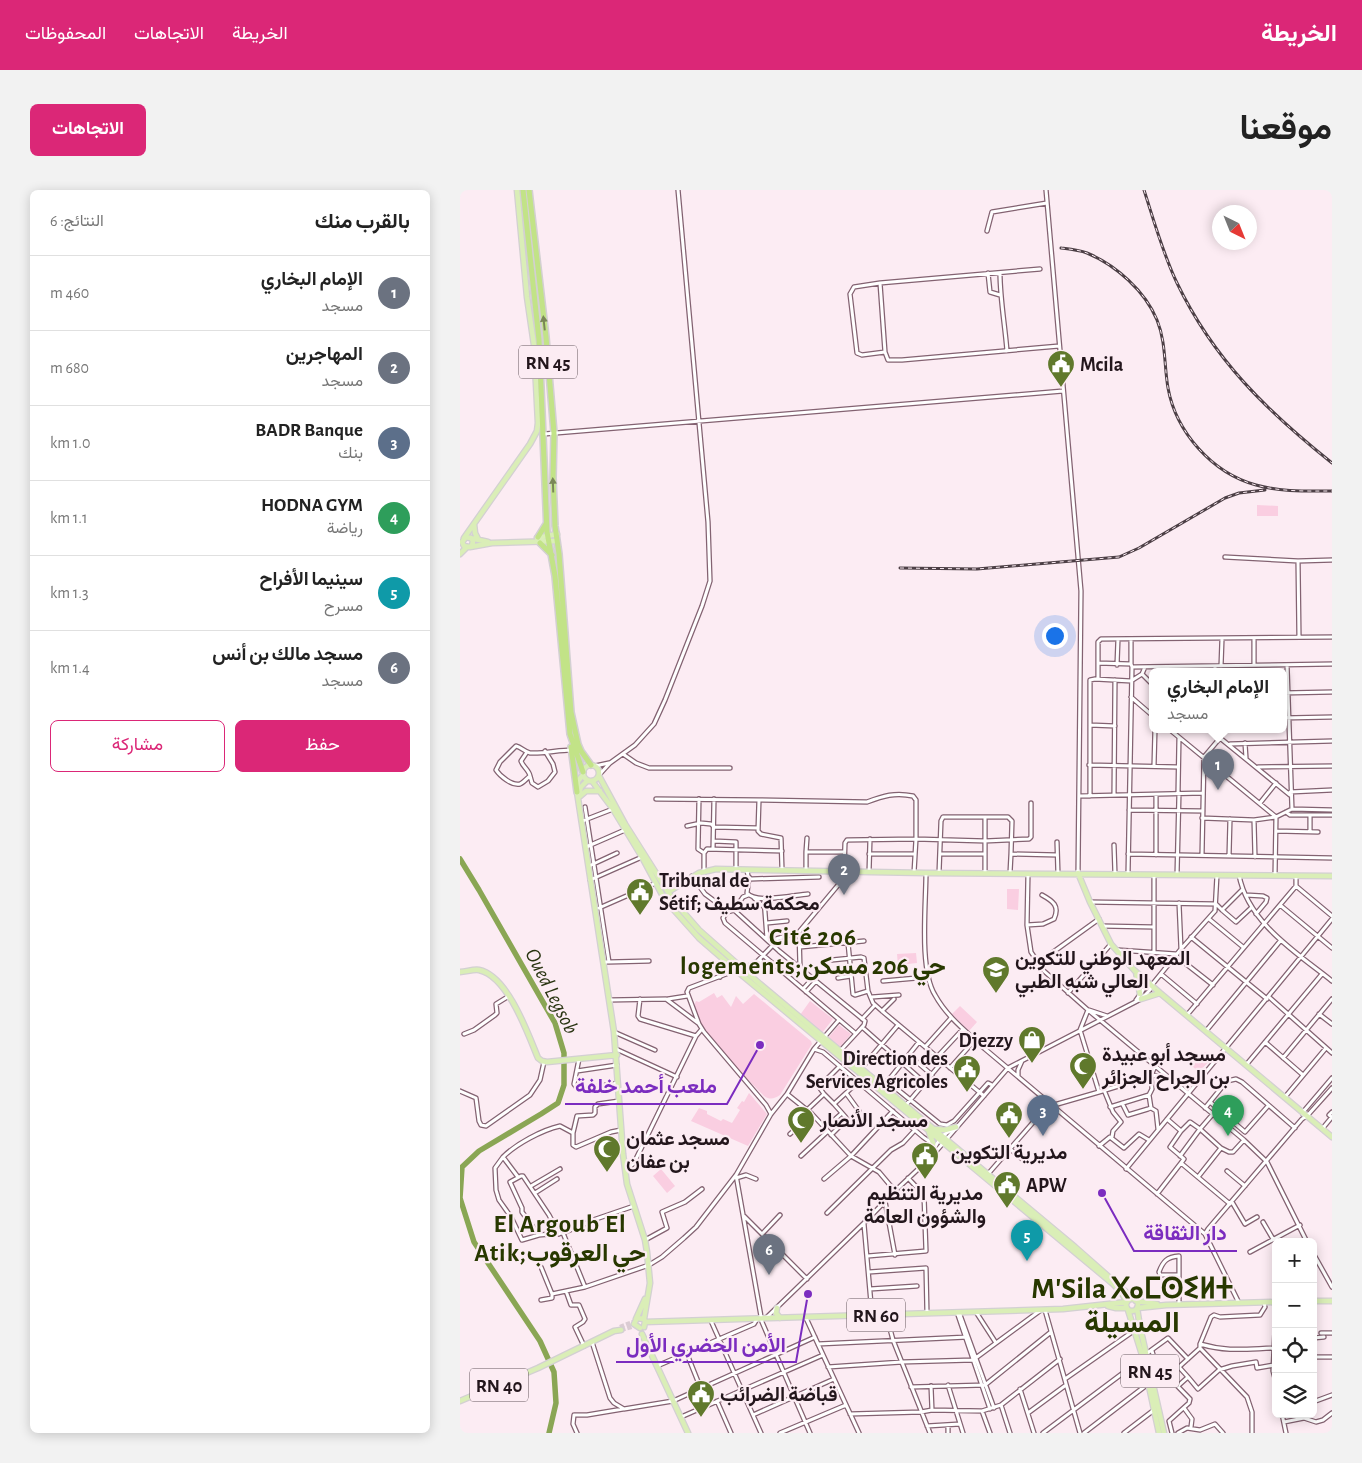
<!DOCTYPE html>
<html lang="ar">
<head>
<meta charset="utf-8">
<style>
	body { margin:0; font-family:"Alegreya Sans",Vazirmatn,"Noto Sans Tifinagh",sans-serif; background:#f2f2f2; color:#222; direction:rtl }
	.controls { position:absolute; right:15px; bottom:15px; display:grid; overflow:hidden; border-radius:8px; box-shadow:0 2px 12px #0003 }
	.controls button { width:45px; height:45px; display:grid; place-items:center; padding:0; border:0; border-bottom:1px solid #e0e0e0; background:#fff; color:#222; font:25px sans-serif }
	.compass { position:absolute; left:752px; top:15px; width:45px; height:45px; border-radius:50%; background:#fff; box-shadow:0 2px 12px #0003; rotate:137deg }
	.you { position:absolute; left:594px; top:445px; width:18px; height:18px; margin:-12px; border:4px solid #fff; border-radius:50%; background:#1a73e8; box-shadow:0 0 0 8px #1a73e833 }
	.badge { display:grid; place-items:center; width:32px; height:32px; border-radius:50%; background:#db2777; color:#fff; font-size:16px; font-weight:700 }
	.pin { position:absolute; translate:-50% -41px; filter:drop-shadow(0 1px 2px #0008) }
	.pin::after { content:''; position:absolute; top:26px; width:18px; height:15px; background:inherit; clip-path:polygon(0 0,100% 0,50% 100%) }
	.popup { position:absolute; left:689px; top:478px; width:138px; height:65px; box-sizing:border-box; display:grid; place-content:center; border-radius:8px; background:#fff; filter:drop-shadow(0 1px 4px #0005); font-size:16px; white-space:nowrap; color:#767676 }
	.popup b { font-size:19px; color:#222 }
	.popup::after { content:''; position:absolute; left:50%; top:100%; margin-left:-10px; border:10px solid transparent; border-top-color:#fff }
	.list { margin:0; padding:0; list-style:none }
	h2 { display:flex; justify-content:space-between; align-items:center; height:65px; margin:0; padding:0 20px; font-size:21px }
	h2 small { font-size:16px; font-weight:400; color:#767676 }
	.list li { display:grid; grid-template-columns:32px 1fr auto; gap:15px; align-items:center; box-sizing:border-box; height:75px; padding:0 20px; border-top:1px solid #e0e0e0 }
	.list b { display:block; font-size:19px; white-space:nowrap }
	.list p { margin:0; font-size:16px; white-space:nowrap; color:#767676 }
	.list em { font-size:16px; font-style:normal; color:#767676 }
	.actions { display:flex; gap:10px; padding:15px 20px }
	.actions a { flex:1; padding:11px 0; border:1px solid #db2777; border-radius:8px; text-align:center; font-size:18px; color:#db2777 }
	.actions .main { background:#db2777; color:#fff }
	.icon { flex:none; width:28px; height:28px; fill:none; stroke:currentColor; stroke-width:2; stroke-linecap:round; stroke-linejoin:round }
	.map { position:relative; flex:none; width:872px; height:1243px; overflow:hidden; direction:ltr; border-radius:8px }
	header { display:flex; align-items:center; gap:30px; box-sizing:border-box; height:70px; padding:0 25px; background:#db2777; color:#fff }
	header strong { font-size:24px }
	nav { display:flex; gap:28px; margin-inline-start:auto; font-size:18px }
	.intro { display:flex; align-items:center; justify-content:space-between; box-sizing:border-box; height:120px; padding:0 30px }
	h1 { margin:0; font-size:35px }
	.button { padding:12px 22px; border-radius:8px; background:#db2777; color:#fff; font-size:18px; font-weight:700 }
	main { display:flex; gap:30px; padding:0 30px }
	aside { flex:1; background:#fff; border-radius:8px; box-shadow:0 2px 12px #0003 }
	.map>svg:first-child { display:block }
</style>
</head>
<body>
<header>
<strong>الخريطة</strong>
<nav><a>الخريطة</a><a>الاتجاهات</a><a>المحفوظات</a></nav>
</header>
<div class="intro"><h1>موقعنا</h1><a class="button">الاتجاهات</a></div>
<main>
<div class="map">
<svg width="872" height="1243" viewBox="0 0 872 1243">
	<rect width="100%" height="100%" fill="#fcecf3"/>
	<path fill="#facee1" d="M797,315L818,316V326H797Z
		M547,699H559L558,720L547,719Z
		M456,763L457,773L438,775L437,764Z
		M254,803L257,808L262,805L271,817L276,806L283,814L294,804L351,851L352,854L320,905C314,909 310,910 304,906C284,885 262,865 245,843C239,836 231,820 236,811L239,812Z
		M350,811L373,829L362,843L340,825Z
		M500,816L517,832L509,841L492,824Z
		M379,835L391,844L380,857L368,848Z
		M745,862L752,868L739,882L732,876Z
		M289,903L307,924L288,956L231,931L239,918L247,921V924L261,931L263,929L272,933L280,920L277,918L282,911L284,912Z
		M201,979L215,996L207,1003L193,986Z"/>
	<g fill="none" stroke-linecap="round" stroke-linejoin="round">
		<path stroke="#8aa654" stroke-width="5.5" d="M0,669L19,700L95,833L104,863V895L98,913L81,924L19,961L2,977L0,1008L14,1052L80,1151L94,1182L96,1213L89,1243"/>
		<path stroke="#dbccd3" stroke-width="4.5" stroke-dasharray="4.5 2" stroke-linecap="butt" d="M160,1137L173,1132
			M161,1140L174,1136"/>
		<defs>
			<path id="minor" d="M586,0L621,401L618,683
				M527,41L532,22L587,13
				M528,83L530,102L540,105
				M540,83C540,109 545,135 547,161
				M420,93L425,162L428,170H442L599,156
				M425,162L402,165L397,163L390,104L394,97L420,93L580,79
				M84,244L603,201
				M765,367L838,371L872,370
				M838,371L839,447
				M671,449V474
				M638,473L671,474L672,477L872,474
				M657,475L658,449
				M794,475V449
				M827,475L832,619
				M761,476L762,449
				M685,477L682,484L693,495
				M755,481V476
				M638,489V452L641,449L872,447
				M823,503L872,502
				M671,507L693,526
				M823,528L872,527
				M630,535L655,536
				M709,539L816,627L815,685
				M749,539L830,605
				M785,553L786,568
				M770,554L872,551
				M85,561L93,574L95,582L88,591L78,597L72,593L70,586C67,588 63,593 60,594C52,596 40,586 36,580L40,572L56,556C61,557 65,562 70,563C82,564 99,560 111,560
				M67,562L61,571C63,577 69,580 70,586
				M163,564L176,573L189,578H270
				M629,575L718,577
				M135,576L149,573
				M694,576L695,539
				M798,577L872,576
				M139,585L150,573L175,555L194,534L205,510L242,416L250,391L248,332L218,0
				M830,602L872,600
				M718,603L719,548
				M654,604L655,490
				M696,605V665
				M619,606L743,603
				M630,606V490L635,489L671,491L682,484
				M196,609L299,610
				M239,609L238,659L244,663
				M800,613L816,593
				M125,617L149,772H143
				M669,620L743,621
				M826,622L830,625H872
				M525,628V683
				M742,628L794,630L816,627L832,619L872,620
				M794,630L795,667
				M122,631L153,619
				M227,636L241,633L251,634L254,637L298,638
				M816,641L858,642
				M850,642V625
				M254,651L276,652V679
				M597,652L598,684
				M654,655L655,684
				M126,657L165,640
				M253,659L254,609
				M346,662L347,648
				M409,664H455
				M480,664H525
				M668,664L872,668
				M742,665L744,567L760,548
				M769,666L770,629
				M129,676L157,663
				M322,679L321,648L301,644L298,641L299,610L407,612C423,606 435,602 453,606L456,610V649L387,650L385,653L384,682
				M287,680L288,686L291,689L359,687
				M244,681V663L247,659L322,661
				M346,681V662H384
				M409,682L410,649
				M454,683L456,649L525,651L569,649L571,647V613
				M466,683C466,715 459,779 475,805C487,827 507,842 525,859L745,1044L779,1113
				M479,683L481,631L483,627H548L552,631L551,664
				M550,683L551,664L597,665
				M568,684L567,735L571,762L584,781L628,820L784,950L807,972L847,1052
				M668,684L672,477
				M717,685L719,603
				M779,685C788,733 837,763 872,791
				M232,686L245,704L268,721
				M836,686V696L872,726
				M289,688L287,703C296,714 334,705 348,704
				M130,690L182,667
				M288,705L283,707L274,720L267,722L263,728L265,733L395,843
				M786,705L803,706L807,708L806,712L796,724
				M294,708L304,717
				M304,709L307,749
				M630,712L756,714L762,720L782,700
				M719,713L721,759
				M820,715L872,758
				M139,718L196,693
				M274,720L319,761L405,831L404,835L380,861
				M762,720L776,732L791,718
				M749,729L783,757
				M307,733L327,731
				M567,735L583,734L594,729C600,716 593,711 582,705
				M642,736L693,737
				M731,747L807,809
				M310,752L316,749L339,742
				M388,753L393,804L395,805L408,801L413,813L422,821L524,906
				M340,757L404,751
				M658,760L716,764
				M694,762V685
				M716,766L753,795
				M372,770L401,767L404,768L408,801
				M149,772L189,771
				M578,773L639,729
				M340,777L339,742L389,682
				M282,778L229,798L227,802L239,834L244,842L306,915L311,924
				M287,782L313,755
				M701,784L737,814
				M290,785L301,772L300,769
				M260,787L270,774
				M378,788L391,786
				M423,791L468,787
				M343,799L353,788
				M346,802L356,791
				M608,803L651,754
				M412,807L439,805
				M809,807L872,863
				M180,809L178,826L180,829L236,846
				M208,809L227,806
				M150,810L206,809L238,833
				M676,810L686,796H691
				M628,820L620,840L639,902L691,886L695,876
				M629,820L647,826
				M422,821L434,809
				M859,824L872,834
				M727,825L836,696
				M402,829L415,815
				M402,837L465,893
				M746,841L821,750
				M154,842L195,860
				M4,844L14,840L35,825L37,823L36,814L49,806
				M805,852L843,885
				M465,857L491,828
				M156,859L217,887
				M354,859L363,862L463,947L470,952H472
				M449,865L472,885
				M477,867L503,839
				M823,868L872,809
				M119,869L114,894L117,898L123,899L158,893
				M405,874L438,835
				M786,875L862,784
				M490,878L515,850
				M117,881L157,875
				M558,886V880L562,871
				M427,891L480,934L487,935L494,931L528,893L532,895
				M423,897L459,852
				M644,900L653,922L661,932L653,941L652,947
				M0,901L16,908L19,931L21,935L26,936L70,905L80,890L84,872
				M327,904L352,924L391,966L419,982L435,1001
				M364,904L359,897L380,876
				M825,907L866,858
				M750,912L785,942L808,916
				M662,913L668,925L688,919L691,918L689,905
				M446,915L483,871
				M594,915L639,902
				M650,917L689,905L692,899L691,886L704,884
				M691,918L696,921L698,939
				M745,918L767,891L776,889L782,892L835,938
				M346,921L364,904L374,914L398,892
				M382,923L389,931L399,921L386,903
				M843,924V922L872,888
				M707,929L721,941
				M365,938L382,923L374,914
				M862,939L872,927L869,925L872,922
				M113,943L117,926L133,925L135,923V917L138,914L159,911
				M330,944L352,924
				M371,945L387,929
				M639,956L650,947L664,958L679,944L689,950
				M475,957L481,947L491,940
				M761,958L769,962H773L784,950
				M550,959L566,972
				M341,966L368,941
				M720,966L740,939L730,932L721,941L710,957L724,969L721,973
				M43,967L35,978L36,1000L39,1010L51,1027L62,1050L79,1045L103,1043L136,1029L174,1016
				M666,979L872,729
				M166,980L174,973L236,846L242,839
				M767,981L785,996
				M528,984L590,913
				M276,985L302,1132L350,1243
				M58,987L43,967C56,954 82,940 100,936L113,943V955L116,957L151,942L161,940
				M738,987L761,958L740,939L752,925
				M276,988L286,985L296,989
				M364,989L391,966L433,921
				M71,996L100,979
				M75,1003L97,989
				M697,1004L721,973L770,1014
				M425,1011L435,1065
				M772,1012L785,1034L797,1027
				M367,1023L431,960L443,953L455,940
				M284,1026L347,1089
				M803,1032L813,1049
				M404,1034L412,1125
				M103,1043L125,1097
				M302,1044L320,1025
				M745,1044L748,1039L842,929L847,926L872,898
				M79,1045L62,1022V1018L50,992L61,986H63L89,1025L99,1044
				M185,1050L207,1038L202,1022L225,1012L242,999
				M790,1062L840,1035
				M853,1063L872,1097
				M408,1066L466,1061L464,1005L448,988
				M81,1077L92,1104
				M409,1082L466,1078L467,1123
				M718,1085H700L699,1082C703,1071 707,1067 719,1066V1114
				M410,1099L457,1096
				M106,1101L111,1115H119L125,1129L123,1132L115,1137L124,1156
				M81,1110L92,1108V1104L125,1097L189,1075L202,1067L224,1048L236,1037L276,985L311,924L327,904L354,859L379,830
				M816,1118L813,1181L816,1192
				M585,1120L620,1243
				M497,1122L530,1219
				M499,1122L534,1218
				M516,1122L536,1153
				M426,1124L433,1150L470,1243
				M306,1128L404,1033L435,1001L472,966L548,878L681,809L690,800L691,796L721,759L755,721L757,685
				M346,1128L399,1243
				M251,1131L301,1243
				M861,1143H872
				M853,1148L864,1147
				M132,1152L150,1208L154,1213L164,1219L213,1211L355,1147
				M358,1154L508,1147
				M740,1154C767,1162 785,1159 814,1158
				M740,1158L787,1207L792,1222V1243
				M692,1161L696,1174L730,1209L729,1213L709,1231L712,1243
				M227,1164L241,1199
				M686,1164L708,1148L728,1169
				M853,1167H872
				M197,1176L294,1134L297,1129
				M368,1177L442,1172L513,1170L581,1120
				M728,1187L719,1177L740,1158V1154L751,1127L754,1125L760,1127L800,1125L805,1117L804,1112
				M605,1189L675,1140
				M488,1195L503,1243
				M471,1196L472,1220
				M718,1196L728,1187L738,1199L759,1180L772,1176L796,1172L797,1178L814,1175
				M451,1197L525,1195L591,1142
				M560,1199L574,1243
				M257,1211L271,1243
				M853,1212L872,1205
				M541,1215L600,1169
				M724,1218L732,1229L731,1237
				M568,1223L606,1195
				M390,1224L461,1222L472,1220L522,1221
				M822,1224L826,1243
				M293,1225L374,1189
				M221,1227L363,1165
				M824,1232L844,1228L856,1232L863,1230L872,1223
				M488,1235V1243
				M467,1236L500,1234
				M117,1243L113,1234L114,1225H127L163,1219
				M320,1243L386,1215
				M530,1243L522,1221L541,1215L550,1243
				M583,1243L683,1168
				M624,1243L688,1194
				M664,1243L694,1220
				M718,1243L727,1238L740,1240L755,1234L763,1243"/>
			<path id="major" d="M14,334L15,343L18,349
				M4,348L70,254L77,241L78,233L74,155L67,107L57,0
				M11,348L13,351L12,356L9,357L4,356L2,352L6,347L28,352
				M77,348L97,344
				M10,357L32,353L97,351
				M0,364L7,357
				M123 583a8 8 0 1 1 16 0a8 8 0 1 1-16 0Z
				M123,585L118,591L117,602L154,842L163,964L167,994L185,1050L187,1062L190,1093L184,1129
				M139,586L165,634L208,702L218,716L239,740L300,794L615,1057L675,1110
				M132,591L153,619L182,667L205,710L239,748L277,781L652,1093L661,1102L667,1112
				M119,604L121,597L127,591
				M119,607L126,601H140
				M618,683L630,712L651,754L675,781L700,803L872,947
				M208,702L239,683L256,679L466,683L872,686
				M284,779L295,773
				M0,782C6,782 13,779 19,780C48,786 68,844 78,868L82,871L87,872L157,865
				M676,782L680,804
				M681,809L700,803
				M476,939L485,940L496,937
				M469,942L473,953V962
				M666 1115a6 6 0 1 1 12 0a6 6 0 1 1-12 0Z
				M676,1111L697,1114
				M853,1111H872
				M648,1116L656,1118H667
				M317,1118L316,1123L320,1128
				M677,1118L680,1137L704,1243
				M678,1118L706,1115L816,1112
				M668,1120L683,1168L699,1243
				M176,1129L185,1109
				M185,1132L603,1119L667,1112
				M180,1138L174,1134L177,1128L184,1129L185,1132L184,1137
				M182,1144L228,1243
				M0,1211L78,1178L154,1141L161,1140"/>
			<path id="highway" d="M63,0L79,150L87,342L95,386L110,544L123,582
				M69,0L86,147L94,243L93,288L95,336L99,364L111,522L118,554L121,561L131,575
				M78,347L86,334
				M80,353L92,365
				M111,557L117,602"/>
		</defs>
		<use href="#minor" stroke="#836271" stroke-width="5.5"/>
		<use href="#major" stroke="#d3d0d2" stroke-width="7"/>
		<use href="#highway" stroke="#d3d0d2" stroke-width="8"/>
		<use href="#minor" stroke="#fff" stroke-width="3"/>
		<use href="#major" stroke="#daeeb7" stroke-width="4.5"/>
		<use href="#highway" stroke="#c2e387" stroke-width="5"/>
		<defs>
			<path id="rail" d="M684,0C694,31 703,64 717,93C754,170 807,221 872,273
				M601,58C609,59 619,60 627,63C656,75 685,101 697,130C706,152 704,175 708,198C716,242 752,283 796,295C821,302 847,301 872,301
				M440,378L517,379L659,367L679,358L765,308L779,303L805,300"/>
		</defs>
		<use href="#rail" stroke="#4c3f45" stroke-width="3"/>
		<use href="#rail" stroke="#fcecf3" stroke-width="1" stroke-dasharray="4" stroke-linecap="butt"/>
	</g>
	<defs><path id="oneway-solid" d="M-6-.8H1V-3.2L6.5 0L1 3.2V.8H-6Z" transform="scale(1.25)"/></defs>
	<g fill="#7a8757">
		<use href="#oneway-solid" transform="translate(84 133) rotate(-96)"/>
		<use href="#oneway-solid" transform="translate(93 295) rotate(-92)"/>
	</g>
	<defs>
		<symbol id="civic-pin" viewBox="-11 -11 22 30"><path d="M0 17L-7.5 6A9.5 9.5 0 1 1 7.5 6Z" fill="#60792c" stroke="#fcecf3"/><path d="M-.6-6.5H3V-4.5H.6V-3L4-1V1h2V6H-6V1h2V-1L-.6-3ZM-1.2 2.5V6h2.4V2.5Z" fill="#fff"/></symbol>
		<symbol id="university-pin" viewBox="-11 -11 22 30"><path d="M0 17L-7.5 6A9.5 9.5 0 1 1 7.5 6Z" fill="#60792c" stroke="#fcecf3"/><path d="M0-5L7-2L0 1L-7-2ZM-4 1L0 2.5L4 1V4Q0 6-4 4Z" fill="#fff"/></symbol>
		<symbol id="shop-pin" viewBox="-11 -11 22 30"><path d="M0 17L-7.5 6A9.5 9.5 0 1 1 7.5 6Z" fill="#60792c" stroke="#fcecf3"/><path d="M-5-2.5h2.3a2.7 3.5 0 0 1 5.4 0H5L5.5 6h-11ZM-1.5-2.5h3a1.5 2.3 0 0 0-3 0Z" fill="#fff"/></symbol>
		<symbol id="mosque-pin" viewBox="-11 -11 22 30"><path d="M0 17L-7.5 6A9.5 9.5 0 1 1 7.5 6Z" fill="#60792c" stroke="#fcecf3"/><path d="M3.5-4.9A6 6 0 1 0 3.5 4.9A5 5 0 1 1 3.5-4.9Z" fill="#fff"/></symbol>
	</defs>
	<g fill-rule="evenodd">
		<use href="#civic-pin" x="585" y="158" width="32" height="43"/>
		<use href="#civic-pin" x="164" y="686" width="32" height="43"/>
		<use href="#university-pin" x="520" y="764" width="32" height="43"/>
		<use href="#shop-pin" x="556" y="834" width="32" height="43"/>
		<use href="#mosque-pin" x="607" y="860" width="32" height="43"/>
		<use href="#civic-pin" x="491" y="863" width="32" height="43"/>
		<use href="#civic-pin" x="533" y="909" width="32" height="43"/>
		<use href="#mosque-pin" x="325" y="914" width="32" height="43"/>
		<use href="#mosque-pin" x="131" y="943" width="32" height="43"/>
		<use href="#civic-pin" x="449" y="950" width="32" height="43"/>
		<use href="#civic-pin" x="531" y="979" width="32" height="43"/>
		<use href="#civic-pin" x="225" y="1188" width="32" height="43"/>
	</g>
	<g text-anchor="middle" stroke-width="4.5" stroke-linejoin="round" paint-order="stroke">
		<g fill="#fcecf3" stroke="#64565c" stroke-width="1">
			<rect x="59" y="155.5" width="58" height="33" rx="4"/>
			<rect x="387" y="1108.5" width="58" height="33" rx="4"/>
			<rect x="661" y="1164.5" width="58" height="33" rx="4"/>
			<rect x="10" y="1178.5" width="58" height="33" rx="4"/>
		</g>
		<g font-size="19" font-weight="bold" fill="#23161c">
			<text x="88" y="179">RN 45</text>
			<text x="416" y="1132">RN 60</text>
			<text x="690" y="1188">RN 45</text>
			<text x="39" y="1202">RN 40</text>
		</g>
		<g font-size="20" font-weight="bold" fill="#23161c" stroke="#fcecf3" text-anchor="start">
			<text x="620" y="181">Mcila</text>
			<text x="199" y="697">Tribunal de<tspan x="199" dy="23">Sétif; محكمة سطيف</tspan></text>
			<text x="555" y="775">المعهد الوطني للتكوين<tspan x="555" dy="23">العالي شبه الطبي</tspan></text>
			<text x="553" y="857" text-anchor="end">Djezzy</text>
			<text x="642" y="871">مسجد أبو عبيدة<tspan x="642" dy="23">بن الجراح الجزائر</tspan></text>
			<text x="488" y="875" text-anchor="end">Direction des<tspan x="488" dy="23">Services Agricoles</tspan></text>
			<text x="360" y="937">مسجد الأنصار</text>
			<text x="166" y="955">مسجد عثمان<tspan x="166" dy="23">بن عفان</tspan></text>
			<text x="549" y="969" text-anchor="middle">مديرية التكوين</text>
			<text x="566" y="1002">APW</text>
			<text x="465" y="1010" text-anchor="middle">مديرية التنظيم<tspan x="465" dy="23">والشؤون العامة</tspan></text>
			<text x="260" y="1211">قباضة الضرائب</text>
		</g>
		<g font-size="21" font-style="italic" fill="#293411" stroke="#fcecf3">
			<text transform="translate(92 801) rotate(63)" y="7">Oued Legsob</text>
		</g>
		<g font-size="25" font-weight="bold" letter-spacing="1" fill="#283800" stroke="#fcecf3">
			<text x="353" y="755">Cité 206<tspan x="353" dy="29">logements;حي 206 مسكن</tspan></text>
			<text x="100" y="1042">El Argoub El<tspan x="100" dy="29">Atik;حي العرقوب</tspan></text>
		</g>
		<g font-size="30" font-weight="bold" fill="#283800" stroke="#fcecf3">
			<text x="672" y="1108">M'Sila ⵝⴰⵎⵙⵉⵍⵜ<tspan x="672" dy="34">المسيلة</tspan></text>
		</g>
	</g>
	<path fill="none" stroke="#7b2cbf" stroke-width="2" d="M300 855L267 914H105M642 1003L674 1061H777M348 1104L336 1172H156"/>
	<g fill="#7b2cbf" stroke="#fcecf3" stroke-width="2">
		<circle cx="300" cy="855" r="5"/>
		<circle cx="642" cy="1003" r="5"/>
		<circle cx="348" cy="1104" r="5"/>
	</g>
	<g font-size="21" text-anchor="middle" font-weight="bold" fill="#7b2cbf" stroke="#fcecf3" stroke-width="4.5" stroke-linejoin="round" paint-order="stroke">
		<text x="186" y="903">ملعب أحمد خلفة</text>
		<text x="725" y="1050">دار الثقاقة</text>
		<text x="246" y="1162">الأمن الحضري الأول</text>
	</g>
</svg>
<div class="controls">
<button>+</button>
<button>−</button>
<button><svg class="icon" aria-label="locate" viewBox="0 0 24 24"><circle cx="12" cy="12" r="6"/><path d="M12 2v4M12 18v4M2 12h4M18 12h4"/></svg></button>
<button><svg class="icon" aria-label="layers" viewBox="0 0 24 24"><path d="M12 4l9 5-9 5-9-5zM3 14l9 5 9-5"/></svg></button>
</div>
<svg class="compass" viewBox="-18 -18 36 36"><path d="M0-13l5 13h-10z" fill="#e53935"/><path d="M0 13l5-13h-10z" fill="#767676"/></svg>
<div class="you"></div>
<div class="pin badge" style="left:758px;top:600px;background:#6b7280">1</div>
<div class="popup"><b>الإمام البخاري</b>مسجد</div>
<div class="pin badge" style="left:384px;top:705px;background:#6b7280">2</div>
<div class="pin badge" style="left:583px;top:946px;background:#5c6f8a">3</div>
<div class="pin badge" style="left:768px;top:946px;background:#2e9e5b">4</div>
<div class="pin badge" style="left:567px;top:1071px;background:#0f9aa8">5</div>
<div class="pin badge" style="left:309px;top:1085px;background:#6b7280">6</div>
</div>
<aside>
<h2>بالقرب منك<small>النتائج: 6</small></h2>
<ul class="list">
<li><span class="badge" style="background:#6b7280">1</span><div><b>الإمام البخاري</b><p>مسجد</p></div><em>460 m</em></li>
<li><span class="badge" style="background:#6b7280">2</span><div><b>المهاجرين</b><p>مسجد</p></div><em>680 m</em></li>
<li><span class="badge" style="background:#5c6f8a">3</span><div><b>BADR Banque</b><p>بنك</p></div><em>1.0 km</em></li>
<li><span class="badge" style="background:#2e9e5b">4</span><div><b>HODNA GYM</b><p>رياضة</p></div><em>1.1 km</em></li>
<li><span class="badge" style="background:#0f9aa8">5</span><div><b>سينيما الأفراح</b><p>مسرح</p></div><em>1.3 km</em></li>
<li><span class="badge" style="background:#6b7280">6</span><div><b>مسجد مالك بن أنس</b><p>مسجد</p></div><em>1.4 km</em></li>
</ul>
<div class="actions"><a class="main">حفظ</a><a>مشاركة</a></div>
</aside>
</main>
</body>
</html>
